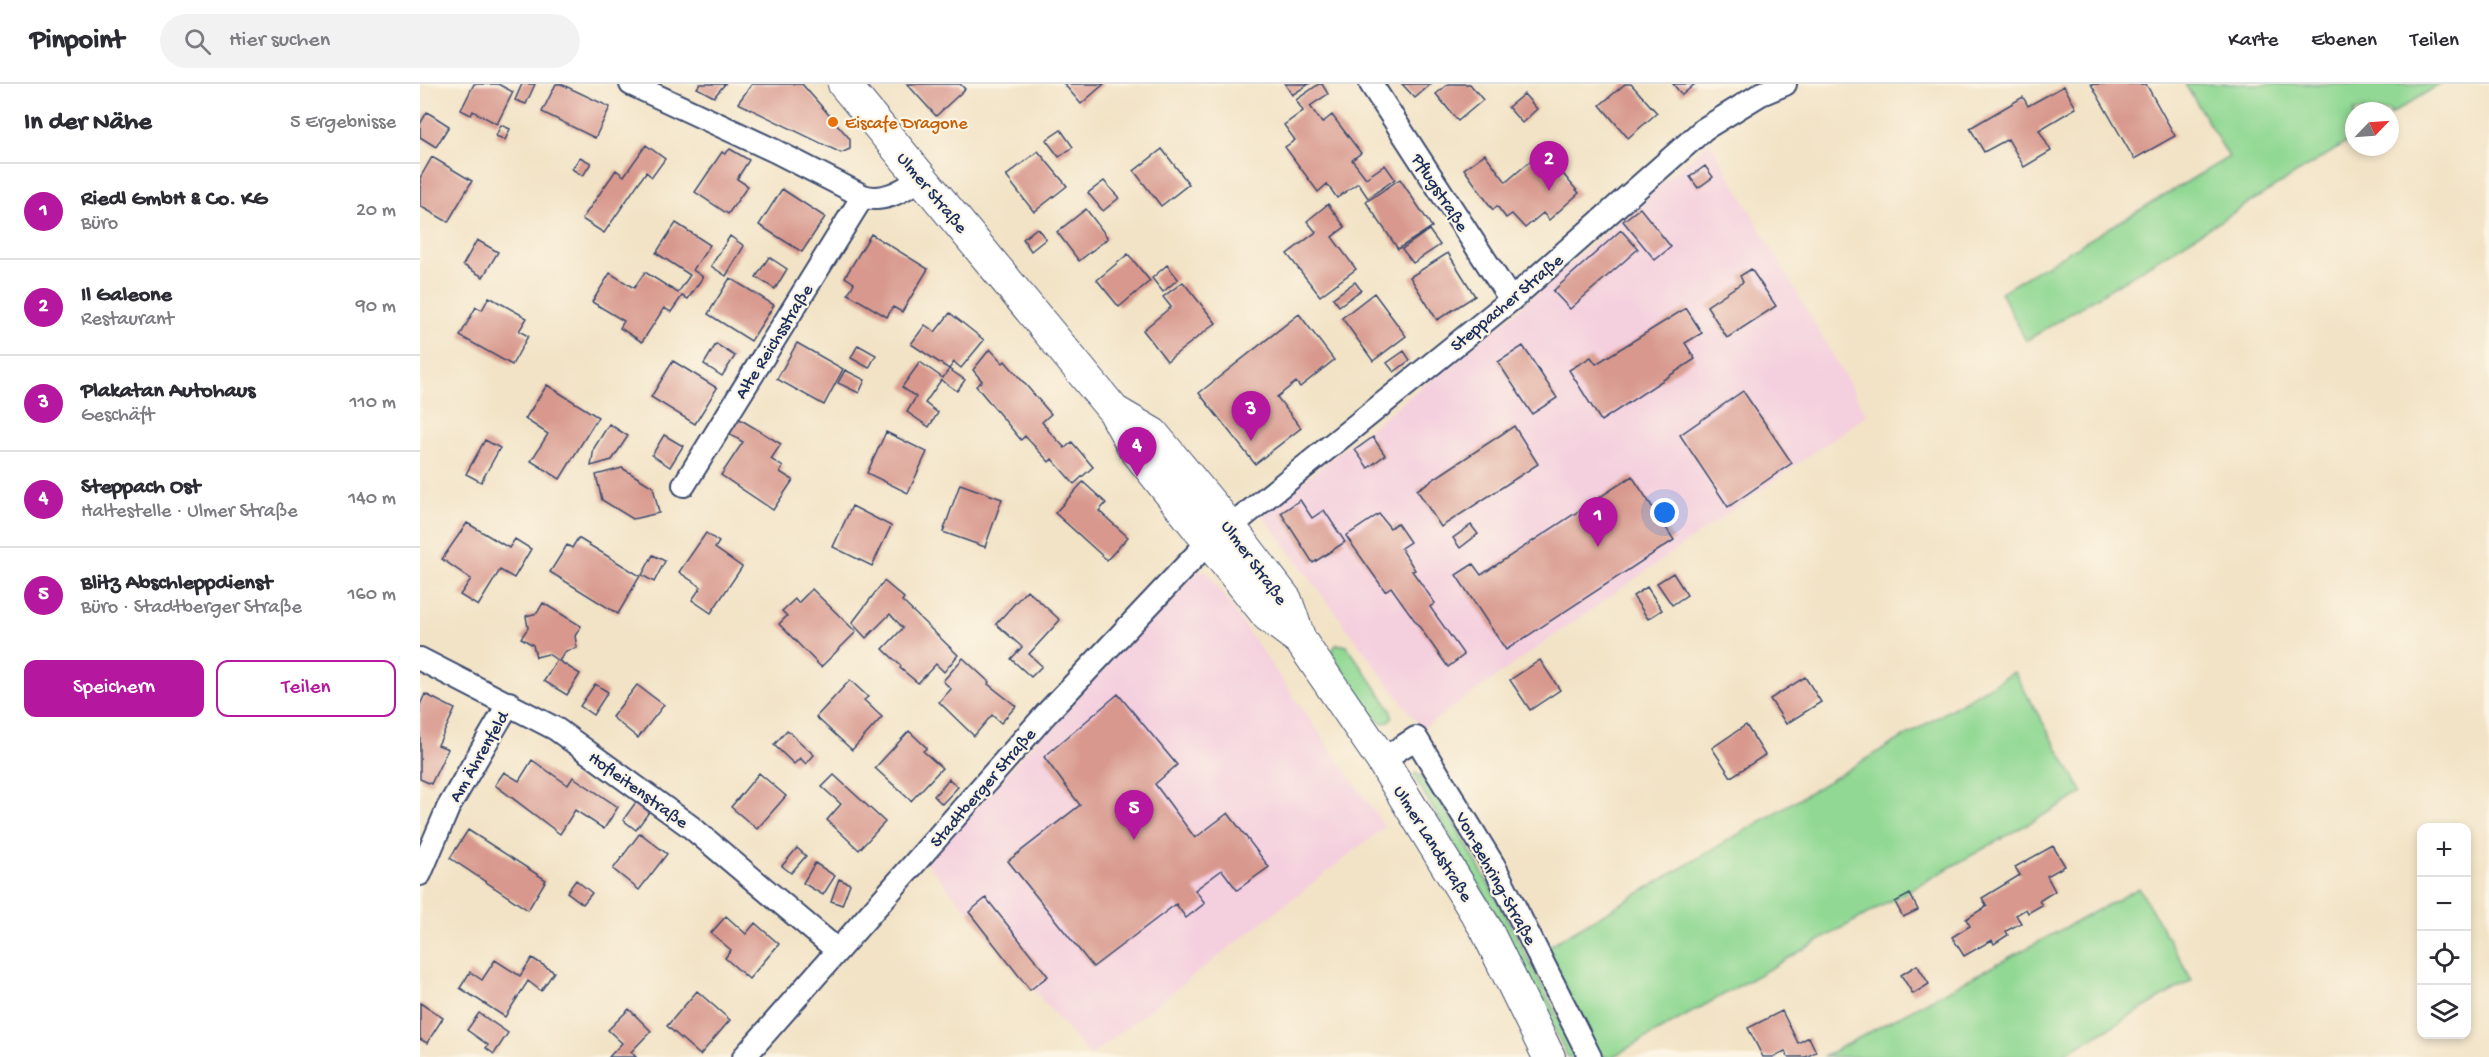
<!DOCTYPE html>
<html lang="de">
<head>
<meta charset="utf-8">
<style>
	body { margin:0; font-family:"Gochi Hand",sans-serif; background:#f2f2f3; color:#2b2b33 }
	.controls { position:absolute; right:18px; bottom:18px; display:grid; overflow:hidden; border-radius:12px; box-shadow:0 3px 9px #0003 }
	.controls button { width:54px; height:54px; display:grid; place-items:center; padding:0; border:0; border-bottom:2px solid #e1e1e2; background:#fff; color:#2b2b33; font:30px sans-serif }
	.compass { position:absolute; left:1925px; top:18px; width:54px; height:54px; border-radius:50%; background:#fff; box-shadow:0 3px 9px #0003; rotate:65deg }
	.you { position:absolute; left:1245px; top:429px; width:21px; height:21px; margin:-15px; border:4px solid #fff; border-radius:50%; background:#1a73e8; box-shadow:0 0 0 9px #1a73e833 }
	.badge { display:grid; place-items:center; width:39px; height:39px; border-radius:50%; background:#b5179e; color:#fff; font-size:20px; font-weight:700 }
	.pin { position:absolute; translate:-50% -50px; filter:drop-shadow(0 2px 3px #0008) }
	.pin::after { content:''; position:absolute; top:32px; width:21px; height:18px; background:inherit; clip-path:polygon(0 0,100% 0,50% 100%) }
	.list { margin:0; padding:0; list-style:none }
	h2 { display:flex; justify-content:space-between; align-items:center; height:78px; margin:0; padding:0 24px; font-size:26px }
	h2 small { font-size:20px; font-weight:400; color:#7c7c81 }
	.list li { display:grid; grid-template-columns:39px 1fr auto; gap:18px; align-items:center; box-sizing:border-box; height:96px; padding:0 24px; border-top:2px solid #e1e1e2 }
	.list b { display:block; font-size:22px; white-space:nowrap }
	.list p { margin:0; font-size:20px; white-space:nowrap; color:#7c7c81 }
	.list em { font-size:20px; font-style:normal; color:#7c7c81 }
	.actions { display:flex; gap:12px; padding:18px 24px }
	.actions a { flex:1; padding:14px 0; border:2px solid #b5179e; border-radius:12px; text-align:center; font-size:21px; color:#b5179e }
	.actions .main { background:#b5179e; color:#fff }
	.icon { flex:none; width:33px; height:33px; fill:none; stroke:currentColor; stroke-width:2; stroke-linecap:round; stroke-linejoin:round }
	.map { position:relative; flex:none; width:2069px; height:973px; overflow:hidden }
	header { display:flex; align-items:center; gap:36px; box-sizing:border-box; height:84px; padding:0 30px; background:#fff; border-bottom:2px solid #e1e1e2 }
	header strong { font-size:28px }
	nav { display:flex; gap:33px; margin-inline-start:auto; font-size:21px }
	.search { width:420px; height:54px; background:#f2f2f3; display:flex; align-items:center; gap:15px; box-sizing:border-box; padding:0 21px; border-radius:33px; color:#7c7c81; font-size:22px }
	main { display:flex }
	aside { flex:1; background:#fff }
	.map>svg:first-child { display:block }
</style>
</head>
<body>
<header>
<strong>Pinpoint</strong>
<div class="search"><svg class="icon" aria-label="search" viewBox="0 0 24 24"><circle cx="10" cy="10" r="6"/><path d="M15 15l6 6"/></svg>Hier suchen</div>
<nav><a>Karte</a><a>Ebenen</a><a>Teilen</a></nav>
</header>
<main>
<aside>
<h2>In der Nähe<small>5 Ergebnisse</small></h2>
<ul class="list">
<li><span class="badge">1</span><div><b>Riedl GmbH &amp; Co. KG</b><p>Büro</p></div><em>20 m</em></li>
<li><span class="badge">2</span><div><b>Il Galeone</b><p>Restaurant</p></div><em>90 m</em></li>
<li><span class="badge">3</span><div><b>Plakatan Autohaus</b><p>Geschäft</p></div><em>110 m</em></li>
<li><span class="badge">4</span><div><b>Steppach Ost</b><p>Haltestelle · Ulmer Straße</p></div><em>140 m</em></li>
<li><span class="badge">5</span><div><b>Blitz Abschleppdienst</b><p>Büro · Stadtberger Straße</p></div><em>160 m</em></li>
</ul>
<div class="actions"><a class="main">Speichern</a><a>Teilen</a></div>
</aside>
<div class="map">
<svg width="2069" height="973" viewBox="0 0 2069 973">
	<rect width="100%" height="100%" fill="#fcf5e5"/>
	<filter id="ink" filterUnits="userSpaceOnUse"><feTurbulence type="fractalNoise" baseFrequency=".0167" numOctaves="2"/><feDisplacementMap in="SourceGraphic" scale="12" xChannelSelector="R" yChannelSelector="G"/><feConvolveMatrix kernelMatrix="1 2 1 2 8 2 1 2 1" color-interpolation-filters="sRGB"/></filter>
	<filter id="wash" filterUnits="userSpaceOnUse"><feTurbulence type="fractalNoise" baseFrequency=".008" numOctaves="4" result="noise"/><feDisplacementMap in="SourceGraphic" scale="24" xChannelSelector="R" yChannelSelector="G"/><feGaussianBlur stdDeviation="1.35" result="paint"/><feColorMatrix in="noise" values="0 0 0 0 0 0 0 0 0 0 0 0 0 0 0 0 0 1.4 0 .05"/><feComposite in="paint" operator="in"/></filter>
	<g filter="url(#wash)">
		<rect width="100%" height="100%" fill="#f2e3c6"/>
		<path fill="#f4cfde" d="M1290,57L1447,331L1002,645L842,430L1092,231Z
			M771,486L786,487L965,743L670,972L506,778Z"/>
		<path fill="#90d893" stroke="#568478" stroke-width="1.5" d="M1765,0H2020L1970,31V27H1934V54L1606,257L1581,208L1809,73Z
			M917,560L927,562L970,624L972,633L968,638L962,639L957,636L912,572V566Z
			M1594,588L1663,709L1192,973H1178L1127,863Z
			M995,689C1020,694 1139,936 1158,973H1148L1078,833L999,701L994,692Z
			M1719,804L1772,896L1639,973H1403Z"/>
		<g id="blocks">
			<path fill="#d8988d" d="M54,0H78L93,8L77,40L53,27L51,31L41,26Z
				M102,0H115L106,20L95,16Z
				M136,0H141L190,23L175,54L122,28Z
				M280,0H305L294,13L277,4Z
				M332,0H382L430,55V65L421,69L318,19Z
				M487,0H540L545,5L516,32Z
				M644,0H684L661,20Z
				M865,0H889L872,11Z
				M899,0H902L908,10L890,22L902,39L912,31L941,69L932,76L946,94L965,81L975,95L948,114L938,99L917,114L907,100L898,108L865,63L875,56L864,41L883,27L876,16Z
				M982,0H1011L995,14Z
				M1028,0H1050L1063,16L1038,37L1016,10Z
				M1205,0H1211L1237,29L1208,54L1180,21Z
				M1253,0H1275L1262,11Z
				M1671,0H1726L1755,52L1714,75Z
				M1644,2L1656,24L1619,46L1631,67L1604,83L1588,55L1564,68L1550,44L1603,13L1608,22Z
				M1104,10L1117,25L1102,39L1088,23Z
				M7,28L29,42L16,63L0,53V40Z
				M81,41L90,45L85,56L76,52Z
				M641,46L653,63L639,73L626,56Z
				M226,61L245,75L232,93L226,88L184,149L162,135L196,86L204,92Z
				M310,65L329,76L317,95L328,102L308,130L275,108L302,68L305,70Z
				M742,65L769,100L741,122L714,87Z
				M1123,66L1159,109L1129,136L1123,129L1105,144L1092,130L1086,134L1077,122L1073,126L1044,85L1065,70L1086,98Z
				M618,67L647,102L614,128L586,92Z
				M12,73L52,97L28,138L0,122V94Z
				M160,73L171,79L163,92L152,85Z
				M1285,82L1293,93L1278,104L1270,93Z
				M980,95L1012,143L978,165L946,118Z
				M684,97L699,114L683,127L668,109Z
				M362,105L405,133L382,168L339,141Z
				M908,120L925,143L912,153L936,185L900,212L867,170L896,148L887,137Z
				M1220,124L1251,163L1235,176L1203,137Z
				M666,125L688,154L659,177L637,148Z
				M256,139L290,161L273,186L283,193L268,215L262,212L251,228L244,224L222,258L200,244L204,237L172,218L190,189L214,204L225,188L258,209L270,191L236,169Z
				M617,144L626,155L611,167L603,155Z
				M1009,146L1020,161L993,179L982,165Z
				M1201,146L1218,165L1150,225L1133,207Z
				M451,150L508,185L482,228L473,223L467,233L428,210L434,199L425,193Z
				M310,152L324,162L306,192L291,182Z
				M57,156L78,168L63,193L43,181Z
				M1028,169L1055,212L1017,236L990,193Z
				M708,170L730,197L699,223L677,196Z
				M349,173L367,185L355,205L336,193Z
				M747,181L758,195L743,208L732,194Z
				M1331,185L1356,222L1307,254L1287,222L1323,198L1320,192Z
				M310,194L354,221L331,257L288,230Z
				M763,198L796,239L747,277L723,246L751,223L743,213Z
				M935,198L941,206L919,222L913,214Z
				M954,209L986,252L953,277L922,234Z
				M69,213L107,234L99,247L108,252L92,281L40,252L56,223L62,226Z
				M1266,224L1282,249L1265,259L1275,275L1181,337L1149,286L1171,273L1176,280Z
				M530,229L564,256L541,284L534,278L529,285L491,260L505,241L515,248Z
				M879,230L914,276L880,303L876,298L857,313L881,344L835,380L779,309Z
				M377,259L423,285L404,321L357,295Z
				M296,260L315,272L302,292L284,280Z
				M438,261L456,271L449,284L431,274Z
				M1103,262L1137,314L1112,330L1078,278Z
				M570,265L583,279L585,277L631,330L622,338L629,347L645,364L652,358L673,383L654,400L632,375L629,378L605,352L601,356L556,302L562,297L553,286Z
				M984,267L990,276L974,288L967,279Z
				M253,277L297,304L275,340L231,313Z
				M500,278L523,294L529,285L545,296L537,307L521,296L505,319L518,329L509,343L487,328L496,313L482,303Z
				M425,286L445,296L439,309L418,299Z
				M127,301L178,333L140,395L111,377L128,350L105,335Z
				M1323,307L1372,379L1308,423L1260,351Z
				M318,334L361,360L351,375L363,383L360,388L373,396L353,426L301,391L323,358L308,349Z
				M189,340L208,352L192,376L171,382L174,364Z
				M1094,342L1118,380L1021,443L997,406Z
				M466,348L507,368L488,409L447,389Z
				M244,351L263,362L250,383L232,371Z
				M953,353L965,371L948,384L935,366Z
				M65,356L80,364L61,398L46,390Z
				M202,384L233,403L239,429L213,435L182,416L176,391Z
				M1212,392L1254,456L1086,566L1036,491L1053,480L1061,491Z
				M663,398L686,419L679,427L708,453L687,476L635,429Z
				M540,400L582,415L565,463L523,448Z
				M880,416L892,434L904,426L925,458L893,479L861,429Z
				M432,422L471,442L452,482L413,463Z
				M959,430L970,444L977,439L990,458L981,464L995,486L992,487L1015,519L1010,523L1044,571L1028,583L971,503L965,507L926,452Z
				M47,439L89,464L95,455L111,465L94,494L80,486L58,522L40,511L51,495L22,475Z
				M1051,441L1058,450L1040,464L1033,454Z
				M286,449L299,458L295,464L322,483L291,529L272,516L281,503L259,488Z
				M158,454L220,492L198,530L130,488L147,461L152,464Z
				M233,471L245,477L234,498L222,491Z
				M1253,489L1267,511L1252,521L1237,499Z
				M464,497L484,514L482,517L538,571L524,588L516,580L498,599L480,584L481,582L463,565L483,544L470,530L446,554L432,539Z
				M1227,503L1242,526L1228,535L1213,512Z
				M392,505L436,548L401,583L359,540L367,532L362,527L375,515L378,519Z
				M607,506L640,536L609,570L622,582L611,593L591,575L602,563L576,540Z
				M123,519L161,542L155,552L157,564L146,567L139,577L160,590L147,611L124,597L137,576L128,570L116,573L113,561L101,554L108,544L106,532L117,529Z
				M543,574L569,598L568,600L596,622L581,639L572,631L554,652L519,618L531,605L523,597Z
				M1120,576L1140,606L1110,626L1090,596Z
				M1385,593L1401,618L1366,640L1350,615Z
				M430,596L448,613L444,616L462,633L432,666L396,633Z
				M175,600L188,608L173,631L160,622Z
				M217,601L244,621L218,654L192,633Z
				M5,610L35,625L18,661L28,665L11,700L0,695V621Z
				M698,610L757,681L735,700L775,754L808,729L849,783L817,806L802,786L775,806L785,819L766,834L756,820L673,883L588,777L660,721L624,673Z
				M1326,641L1345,671L1311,693L1292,664Z
				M367,646L394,671L386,680L380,674L374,680L354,661Z
				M489,647L507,664L503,667L522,684L491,717L455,684Z
				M112,676L148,701L153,693L198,723L184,745L155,726L140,750L75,701L84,688L99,697Z
				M339,689L366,712L337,745L311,723Z
				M414,691L465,738L439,766L407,736L421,720L402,703Z
				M529,695L538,703L522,720L514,712Z
				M216,718L229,728L216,746L203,736Z
				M48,746L126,796L108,826L30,774Z
				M220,749L247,770L219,806L193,785Z
				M1633,762L1645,782L1627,792L1635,807L1619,817L1622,821L1608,829L1606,825L1596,831L1601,839L1586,847L1588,851L1574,860L1572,856L1544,872L1532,853L1550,842L1546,835L1567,822L1562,814L1600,791L1595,783Z
				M377,764L386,772L371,789L362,782Z
				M395,779L415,792L403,811L383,799Z
				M419,795L430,800L422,821L411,817Z
				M156,796L172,809L163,820L147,808Z
				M1490,810L1498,826L1483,833L1475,818Z
				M566,814L628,892L610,906L549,828Z
				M306,832L326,850L335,839L359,860L329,895L305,874L311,866L291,849Z
				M112,874L134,888L121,907L108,897L85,933L40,904L50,888L62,896L75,876L100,892Z
				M1497,881L1509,900L1493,910L1481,891Z
				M277,907L310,936L280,971L247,942Z
				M0,919L23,934L7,959L0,955Z
				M209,925L231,947L211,968L216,973H189L202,959L188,946Z
				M1362,927L1378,959L1389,953L1396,968L1386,973H1368L1365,967L1353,973H1343L1328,944Z
				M59,929L88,949L74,970L66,964L68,961L47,946Z"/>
		</g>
	</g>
	<g filter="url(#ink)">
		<use href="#blocks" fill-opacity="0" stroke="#3b4a6e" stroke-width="1.5"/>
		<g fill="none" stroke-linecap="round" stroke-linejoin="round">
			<defs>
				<path id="street" d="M211,0L355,67L443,112C464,119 483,106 501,95
					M951,0L1091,216
					M264,401L443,112
					M0,575L136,645L271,743L417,866
					M962,676L996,654L1074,782L1170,973
					M0,790L28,724L89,619
					M324,973L626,630L778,469L1091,216L1284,45L1341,10L1365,0"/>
				<path id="secondary" d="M424,0L694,327L714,364L848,532L880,556
					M694,327L733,350L810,443L866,516L880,556L962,676L1066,845L1129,973"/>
			</defs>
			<use href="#street" stroke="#3b4a6e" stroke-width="26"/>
			<use href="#secondary" stroke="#3b4a6e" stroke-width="34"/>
			<use href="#street" stroke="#fff" stroke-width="22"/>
			<use href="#secondary" stroke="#fff" stroke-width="32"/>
		</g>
	</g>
	<circle fill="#e8710a" stroke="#fcf5e5" stroke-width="2" cx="413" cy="38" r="6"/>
	<g text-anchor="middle" stroke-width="4.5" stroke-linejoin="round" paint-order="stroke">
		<g font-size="18" fill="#c56008" stroke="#fcf5e5" text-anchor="start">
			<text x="425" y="44">Eiscafe Dragone</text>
		</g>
		<g font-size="18" fill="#1b2f5e" stroke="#fcf5e5">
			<text transform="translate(513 108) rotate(50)" y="6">Ulmer Straße</text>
			<text transform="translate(1021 108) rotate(57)" y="6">Pflugstraße</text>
			<text transform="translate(1086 218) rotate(-40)" y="6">Steppacher Straße</text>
			<text transform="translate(353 257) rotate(-58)" y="6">Alte Reichsstraße</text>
			<text transform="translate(835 478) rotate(54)" y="6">Ulmer Straße</text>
			<text transform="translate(58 672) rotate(-60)" y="6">Am Ährenfeld</text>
			<text transform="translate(562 703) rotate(-49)" y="6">Stadtberger Straße</text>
			<text transform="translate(219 705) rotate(36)" y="6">Hofleitenstraße</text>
			<text transform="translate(1014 759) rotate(58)" y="6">Ulmer Landstraße</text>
			<text transform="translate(1077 794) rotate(61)" y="6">Von-Behring-Straße</text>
		</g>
	</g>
</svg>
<div class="controls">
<button>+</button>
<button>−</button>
<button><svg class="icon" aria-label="locate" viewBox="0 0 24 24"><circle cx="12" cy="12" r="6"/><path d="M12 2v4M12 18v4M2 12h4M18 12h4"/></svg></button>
<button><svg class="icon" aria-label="layers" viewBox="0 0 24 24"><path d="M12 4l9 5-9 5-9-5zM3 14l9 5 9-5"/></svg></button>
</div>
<svg class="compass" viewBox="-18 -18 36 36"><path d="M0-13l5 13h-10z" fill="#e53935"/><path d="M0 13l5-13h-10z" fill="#7c7c81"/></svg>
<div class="you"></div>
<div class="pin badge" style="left:1178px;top:463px">1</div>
<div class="pin badge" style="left:1129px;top:107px">2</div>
<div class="pin badge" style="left:831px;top:357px">3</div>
<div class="pin badge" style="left:717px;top:393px">4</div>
<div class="pin badge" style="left:714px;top:756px">5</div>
</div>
</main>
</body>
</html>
